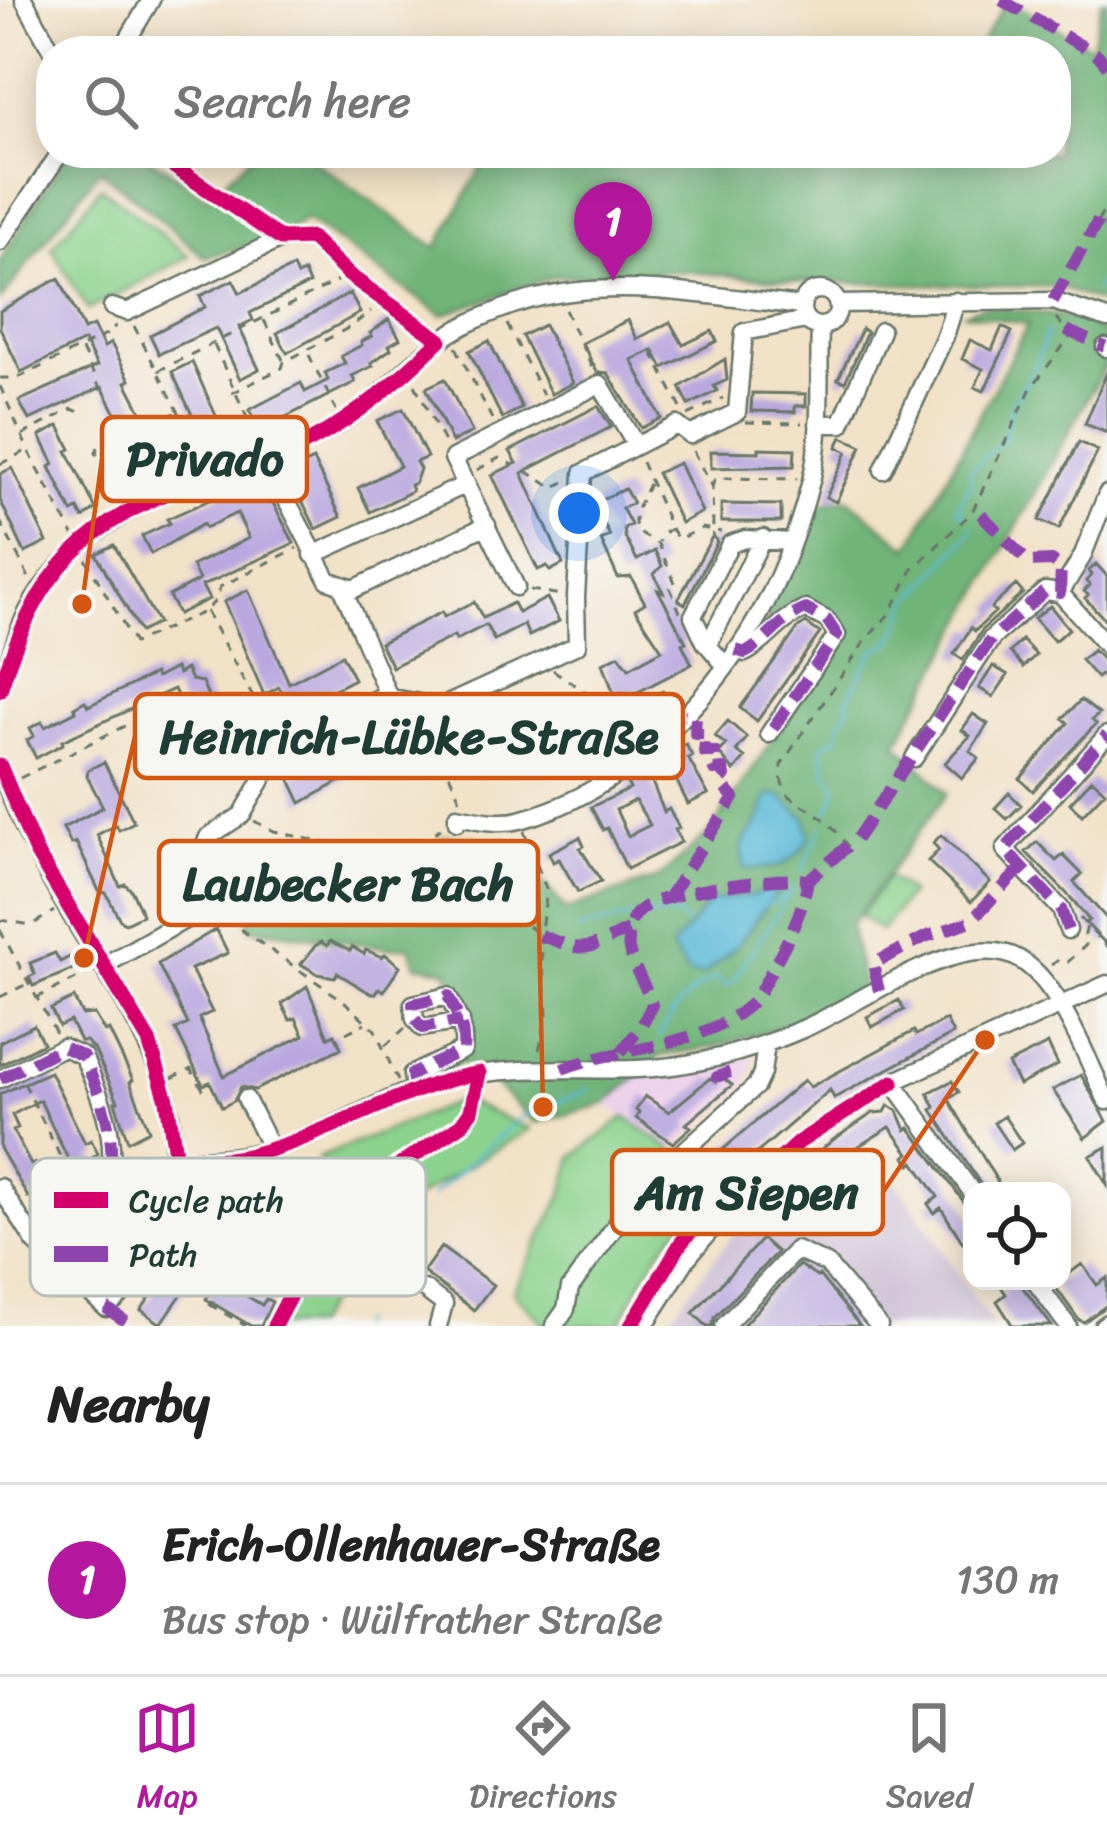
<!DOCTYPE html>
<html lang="en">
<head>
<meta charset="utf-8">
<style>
	body { margin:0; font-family:Sriracha,sans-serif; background:#f6f6f6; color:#222 }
	.controls { position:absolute; right:36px; bottom:36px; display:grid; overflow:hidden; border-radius:24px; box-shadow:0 6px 30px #0003 }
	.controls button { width:108px; height:108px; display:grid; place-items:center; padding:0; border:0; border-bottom:3px solid #e0e0e0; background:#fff; color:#222; font:60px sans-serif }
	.you { position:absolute; left:579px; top:513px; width:42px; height:42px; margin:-30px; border:9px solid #fff; border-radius:50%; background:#1a73e8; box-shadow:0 0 0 18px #1a73e833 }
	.badge { display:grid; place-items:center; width:78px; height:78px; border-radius:50%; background:#b5179e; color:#fff; font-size:39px; font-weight:700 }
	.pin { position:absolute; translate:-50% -99px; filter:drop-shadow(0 3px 6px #0008) }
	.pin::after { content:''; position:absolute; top:63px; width:42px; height:36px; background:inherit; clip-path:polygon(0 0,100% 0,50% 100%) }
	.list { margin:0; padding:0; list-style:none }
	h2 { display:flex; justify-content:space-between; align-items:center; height:156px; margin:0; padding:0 48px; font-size:51px }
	h2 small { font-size:39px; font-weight:400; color:#767676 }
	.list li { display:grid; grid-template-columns:78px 1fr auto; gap:36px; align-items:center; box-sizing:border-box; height:192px; padding:0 48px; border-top:3px solid #e0e0e0 }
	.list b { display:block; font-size:45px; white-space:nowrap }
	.list p { margin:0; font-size:39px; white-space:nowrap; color:#767676 }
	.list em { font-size:39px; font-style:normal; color:#767676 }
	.icon { flex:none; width:66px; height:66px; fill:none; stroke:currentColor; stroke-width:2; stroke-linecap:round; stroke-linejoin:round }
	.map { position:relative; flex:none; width:1107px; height:1326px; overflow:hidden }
	.search { position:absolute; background:#fff; box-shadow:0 6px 30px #0003; left:36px; right:36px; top:36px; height:132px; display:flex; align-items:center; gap:30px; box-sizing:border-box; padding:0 42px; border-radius:48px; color:#767676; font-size:45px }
	.sheet { height:348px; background:#fff }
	nav { display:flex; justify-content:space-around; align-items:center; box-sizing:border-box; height:168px; border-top:3px solid #e0e0e0; background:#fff; font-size:33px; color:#767676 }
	nav a { display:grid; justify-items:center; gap:6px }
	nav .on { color:#b5179e }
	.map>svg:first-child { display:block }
</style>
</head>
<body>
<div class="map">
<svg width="1107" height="1326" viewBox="0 0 1107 1326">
	<rect width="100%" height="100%" fill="#f6f6f2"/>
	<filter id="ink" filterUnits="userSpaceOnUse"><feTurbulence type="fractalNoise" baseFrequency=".00833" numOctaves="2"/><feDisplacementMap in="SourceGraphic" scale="24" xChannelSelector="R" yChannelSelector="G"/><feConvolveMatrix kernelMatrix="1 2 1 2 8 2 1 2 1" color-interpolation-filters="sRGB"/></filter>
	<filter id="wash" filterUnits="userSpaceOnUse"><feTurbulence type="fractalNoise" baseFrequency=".004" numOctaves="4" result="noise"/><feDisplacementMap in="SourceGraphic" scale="48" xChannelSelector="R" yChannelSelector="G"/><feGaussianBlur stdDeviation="2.7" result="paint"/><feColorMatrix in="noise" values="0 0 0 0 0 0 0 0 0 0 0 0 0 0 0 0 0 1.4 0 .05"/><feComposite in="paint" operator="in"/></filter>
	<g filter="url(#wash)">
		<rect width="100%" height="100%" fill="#f1e1c6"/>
		<path fill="#edd1e9" d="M754,1055L749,1079L741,1090L674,1149L605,1104L637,1077Z"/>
		<path fill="#ccbfd4" d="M896,1181L993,1326H663L751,1211L798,1241Z"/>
		<path fill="#8bd28d" stroke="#558860" stroke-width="3" d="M101,187L189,256L88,310L52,248Z
			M888,877L910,893L881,931L860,916Z
			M461,1100L530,1129L380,1219L313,1326H270L339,1192L318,1158Z
			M625,1117L718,1181L656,1256L618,1326H546L513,1292L563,1194L573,1157Z"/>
		<path fill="#70b478" stroke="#487856" stroke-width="3" d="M1007,0L1091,47L1102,0H1107V202L1095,220L1107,226V305L1059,287L802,282L680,271L553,277L442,315L305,219L281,239L205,257L100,169L0,301V261L67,153H142L208,197L254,153H303L437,248L489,153H1056V51H976Z
			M983,306L1076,318L1107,335V363L897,743L947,793L850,926L864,987L780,1027L714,1047L660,1056L605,1104L535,1123L473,1064L421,1071L465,1053L471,1027L447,970L416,965L410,946L390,948L250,928L248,918L372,880L446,836L508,840L566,910L659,878L710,832L838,643L837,618L812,600L788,603L764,625L812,508L847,498L909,548L1028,324L965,313Z"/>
		<path fill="#59b9d8" stroke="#3c7b86" stroke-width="3" d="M779,795L806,818L810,837C792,866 778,869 745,869C735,836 751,839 762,815C764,809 765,802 768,796Z
			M778,884V890L735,948L703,975L689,974L671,948L711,901L755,895Z"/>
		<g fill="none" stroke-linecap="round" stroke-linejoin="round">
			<path stroke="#59b9d8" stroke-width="3" d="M1096,289L1107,277
				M964,515L958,509L970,485V471L1006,437C1005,408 1019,395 1033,371C1039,360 1042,345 1047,332
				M827,813L836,794V783L827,775L822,745L838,737L841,720L849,710L847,700L874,650L888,645L896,635L909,602L969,535L972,526
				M802,871L822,827
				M767,905L786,896
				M645,916L677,915L688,925
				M578,930L630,917
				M659,1036C673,1010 689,989 716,978L725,985L733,981L794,887
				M432,1196L524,1115L589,1090
				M357,1326L359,1323"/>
		</g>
		<g id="blocks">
			<path fill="#b9a8df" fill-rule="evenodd" d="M293,267L297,276L304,272L309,284L250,313L253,320L239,327L259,369L240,379L216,328L159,354L150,335L205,307L200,296L233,280L240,293Z
				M59,278L84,330L93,326L104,347L111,343L130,380L126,382L141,411L133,416L136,422L124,429L102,387L29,420L19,401L97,366L84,341L21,372L0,328V311Z
				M350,293L360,313L287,353L277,333Z
				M389,319L400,339L389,345L391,349L371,363L373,366L352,376L355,382L260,430L249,410L301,383L305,392L328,380L325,373L345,363L341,356L362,345L361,342L372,336L370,333Z
				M628,320L637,339L670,322L683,345L712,331L717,341L663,368L653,350L632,360L661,418L641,428L608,373L597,372L582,343Z
				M544,325L573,383L551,394L522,336Z
				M1002,327L1012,332L984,391L975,387L983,369L962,359L970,340L992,350Z
				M862,329L867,332L845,382L838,379Z
				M489,341L522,408L502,418L469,351Z
				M725,359L727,380L714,386L717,391L689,405L680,387Z
				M192,362L226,438L207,447L172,372Z
				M1107,372V433L1085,424Z
				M445,379L472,432L452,442L426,388Z
				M752,393L806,394V406H795V412L751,411Z
				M598,406L611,427L522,473L563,564L550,571L547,566L538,570L492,475L517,463L510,451Z
				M403,409L427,457L416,462L420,469L415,483L410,485L412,491L370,512L358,488L400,466L377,421Z
				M59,426L71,449L67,451L96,509L83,518L78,509L72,512L50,467L54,464L40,436Z
				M842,437L862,446L836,502L826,497L847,452L837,447Z
				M1079,442L1098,451L1059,529L1039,520Z
				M759,448L795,449L794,466L711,468V451L759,452Z
				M313,460L341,517L316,529L288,472Z
				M679,463L702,512L681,523L657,473Z
				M12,468L47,542L25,553L0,500V474Z
				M261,480L294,543L202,586L209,599L178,614L169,596L199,580L192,566L249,538L237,513L205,528L203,524L151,554L142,536L170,523L167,519L227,492L225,488L235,483L239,492Z
				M625,489L633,503L622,508L631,525L624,528L625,537L637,560L655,551L662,566L654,574L663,592L658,590L686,642L682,644L692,664L626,698L623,693L615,697L603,663L619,655L629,668L662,650L635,609L645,603L631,577L618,578L601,540L610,536L594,503Z
				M721,504L781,505V522H721Z
				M713,535L717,542L685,604L678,600Z
				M114,545L158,623L140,632L96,554Z
				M1096,564L1107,576V622L1085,598L1088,595L1084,591L1090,585L1086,581L1092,575L1089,571Z
				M1016,585L1023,593L983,629L963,660L954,654L971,628L975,631L995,612L991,608Z
				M248,590L289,683L342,655L354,679L292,711L279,687L264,695L224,602Z
				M547,598L559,621L529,636L524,625L494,640L486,625L456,640L454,636L392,667L380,643L442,612L444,617L474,602L483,618L513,603L518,613Z
				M1050,606L1069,629L1054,641L1034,618Z
				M806,623L820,633L757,721L740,708L798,628Z
				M1022,640L1036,655L1023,667L1010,652Z
				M1093,650L1107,664V669L1097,678L1081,660Z
				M993,666L1008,675L993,697L979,688Z
				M175,668L178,674L186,669L191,680L202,682L219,722L226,725L232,736L234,746L226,750L229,755L210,762L203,747L205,736L188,704L182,706L174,689L62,741L63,744L36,758L27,740L34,736L30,728L42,722L45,727L76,711L74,707L85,701L88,706L154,674L156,678Z
				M1081,700L1099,714L1092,720L1096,724L1033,791L1020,779L1068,723L1063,718Z
				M973,714L988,724L970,751L979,758L962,778L945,763L970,736L962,730Z
				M728,721L747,738L736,751L745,758L734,771L719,753L726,745L715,736Z
				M402,723L414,746L385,761L383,758L301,803L289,778L371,734L373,738Z
				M686,744L692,756L688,758L708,794L688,804L664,755Z
				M104,762L134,822L119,830L116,825L97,835L120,886L125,884L131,890L139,906L142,915L125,923L120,920L106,893L99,891L76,842L71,844L63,828L103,807L87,776L88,770Z
				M648,772L664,812L669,809L679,828L675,830L681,842L627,869L607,828L603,830L591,807L630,789L627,783ZM635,800L650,825L628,836L616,810Z
				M1092,779L1105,791L1082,815L1070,803Z
				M1009,793L1021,805L1007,819L995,808Z
				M941,835L990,882L971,902L928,861L939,850L933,843Z
				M580,837L584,846L580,848L601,881L578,892L559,859L553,862L549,853Z
				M1037,842L1056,861L1063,855L1082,874L1074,882L1107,919V945L1086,923L1089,920L1071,898L1026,852Z
				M216,929L228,953L191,969L212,1012L199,1018L224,1076L304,1035L296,1018L290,1020L282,1004L307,986L328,1037L335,1034L341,1048L255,1090L241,1087L234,1101L222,1107L210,1082L203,1085L176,1030L188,1024L158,964Z
				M330,941L350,951L352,947L364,954L366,950L382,957L385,954L400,966L384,991L379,988L376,993H370L337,973L335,977L318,974L301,964L315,946L321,942L327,946Z
				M55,953L60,962L75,954L81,966L33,986L29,977L35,974L30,963Z
				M74,998L82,1015L94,1014L105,1032L109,1030L133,1080L130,1082L149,1130L128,1141L115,1102L118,1101L95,1051L86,1041H80L70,1021L59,1026L51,1009Z
				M899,1000L904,1010L872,1027L867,1017Z
				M946,1020L953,1034L834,1098L830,1090L728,1178L712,1159L804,1080L810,1087L914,1031L916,1035Z
				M34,1025L43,1043L0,1065V1042Z
				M1048,1044L1058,1065L1019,1085L1008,1064Z
				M50,1072L85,1143L91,1140L98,1154L89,1160L98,1159V1164L75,1174L40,1100L12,1115L18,1128L13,1131L31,1165L35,1163L53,1198L58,1196L70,1221L62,1224L66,1233L57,1239L33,1195L28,1197L0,1148V1094Z
				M1081,1075L1107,1121L1085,1138L1053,1090Z
				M722,1077L732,1085L686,1124L691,1127L673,1143L636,1118L639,1113L636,1110L645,1096L669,1112L710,1078L716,1082Z
				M952,1081L959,1092L948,1098L1003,1191H985L932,1110L935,1107L928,1093Z
				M889,1105L898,1111L906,1130L910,1128L964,1202L972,1217V1237L963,1243L941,1208L934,1213L928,1204L938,1197L914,1162L911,1165L905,1157L909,1153L890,1127L826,1166L791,1196L781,1182L833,1140L873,1113L885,1112Z
				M1004,1116L1022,1143L1012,1150L994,1123Z
				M1107,1147V1185L1090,1156Z
				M137,1155V1162L149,1161L150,1172L146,1173L147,1185H142L140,1209L128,1210L123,1163L126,1156Z
				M206,1196L214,1202L207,1212L217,1218L209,1229L214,1233L195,1262L201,1266L161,1324L141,1310L185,1248L180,1244L196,1220L191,1217Z
				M762,1239L777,1252L715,1317L712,1326H707L693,1313Z
				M441,1247L493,1285L474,1310L423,1272Z
				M1082,1264L1097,1285L1107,1278V1305L1084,1322L1079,1320L1054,1285Z
				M799,1265L817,1277L819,1275L860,1326H742Z
				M218,1279L262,1305L266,1299L272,1302L261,1326H251L206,1299Z
				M997,1281H1018L1052,1326H1013L997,1301L1006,1294Z"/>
		</g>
	</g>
	<g filter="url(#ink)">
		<use href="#blocks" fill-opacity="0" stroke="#687667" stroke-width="3"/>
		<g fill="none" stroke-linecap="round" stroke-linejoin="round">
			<defs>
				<path id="minor" d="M24,0L52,51
					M121,51L151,0
					M154,153L281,239
					M0,242L60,153
					M802 308a18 18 0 1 1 36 0a18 18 0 1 1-36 0Z
					M838,304L1053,301L1107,319
					M112,307L127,312L281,239L311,238L349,275L440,340
					M1105,347L1107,348
					M818,424H841L881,331
					M266,460L328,580L354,589L487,525
					M883,470L945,336L956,301
					M1107,494L1082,557L1060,593L1107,646
					M313,555L467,484
					M342,587L388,695
					M516,587L453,458L600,384L635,444
					M708,645L763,538
					M736,650L745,653C770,640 776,621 806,609L827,620L837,635L769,734
					M725,665L705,642L693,616L730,544L745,539L790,542
					M0,690C8,664 15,637 27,613C64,540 139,500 213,475C257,461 301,449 340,424C376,401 405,368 438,342C461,324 501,308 529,300C616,276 714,297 802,306
					M914,758L992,638L1045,591L1060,593
					M0,766C16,818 43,868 71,915C131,1016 204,1101 160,1226C148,1261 136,1285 106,1308L35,1242L0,1187
					M457,822V816C478,820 500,825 520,820C621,793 708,705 758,617C782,576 799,527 811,481C823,431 818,378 820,327
					M1068,930L1061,909L1005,849L1107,735
					M103,966L211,905L200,878V858L208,837L242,815L280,748L382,696L441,707L577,645L576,597L583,473L677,425L690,435L737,412L744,332L806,320
					M0,1079L63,1047L83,1056C125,1151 123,1182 58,1265
					M893,1082L972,1192
					M414,1089L412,1074L463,1050C465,1028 458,1016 448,996L413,1004L415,1019L422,1028L461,1021
					M246,1099L271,1149
					M176,1160C214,1159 249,1157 284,1145C342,1126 394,1090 454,1078C515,1065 575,1071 637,1069C694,1067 752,1051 805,1028C859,1004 947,938 1007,954C1055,967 1086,1058 1107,1101
					M1035,1281L1068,1326
					M424,1289L444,1304L438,1326
					M274,1326L308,1261L323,1207L386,1174L461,1125L471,1111L479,1073
					M554,1326L566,1309L570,1288L645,1186L756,1086L762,1073L766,1044
					M644,1326L688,1257L734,1202L799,1142L893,1082L1107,984
					M724,1326L796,1250L827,1264L879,1326
					M1103,1326L1107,1323"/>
			</defs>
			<use href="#minor" stroke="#687667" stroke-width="21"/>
			<path stroke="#687667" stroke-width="3" stroke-dasharray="9 9" stroke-linecap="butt" d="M1098,221L1107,205
				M565,310L594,372
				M1056,318L1066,330
				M264,320L283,360
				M507,324L543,395
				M134,326L204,461
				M214,345L259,444
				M456,347L492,419
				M82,350L105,399
				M652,352L682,410
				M309,355L336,410
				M158,371L337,281
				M0,378H18L108,334L116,325
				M415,385L446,446
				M0,386L28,450L73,535
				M232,393L282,368L284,362L352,326L371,311
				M688,415L723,398
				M746,422L802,423
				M123,434L128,436L175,413
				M22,435L72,409L79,412
				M98,447L96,453L120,499
				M693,451L712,487L713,529
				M642,462L671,529L662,534L659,542
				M0,464L26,451
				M477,470L499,458L513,465
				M526,471L553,488L565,482
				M649,484L635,513V524L642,535L658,544L676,585L670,588L680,612
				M712,487L715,478L797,479
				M0,521L29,578
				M671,529L678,539L703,528L721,532
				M86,559L134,643L206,611L214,602L220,587L297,548
				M530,590L562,595
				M206,611L274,736
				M553,670L618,714L663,691L675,704
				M435,723L441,755L460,799
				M20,778L171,703L212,777L253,763
				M254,821L274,831L329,844L371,871
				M524,831L547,891L540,935L547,1014L538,1055
				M848,847C840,836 832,825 821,817C796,798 779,800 781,765L865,641L890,613L912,570L972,512L1031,388L1073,333
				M381,871C451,863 486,896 540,935
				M221,915L224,918L329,882L389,867L441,828
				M1080,918L1107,947
				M226,919L344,1001L375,1030L398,1081
				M0,920L32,925L54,911
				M0,930L57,1035
				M1051,965L1059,960L1068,962L1086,945L1083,942L1087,926
				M0,997L25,985
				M36,998L91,972
				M346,1033L365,1023
				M385,1046L405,1028
				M172,1078L191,1069L204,1091
				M24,1083L61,1158
				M225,1257L280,1286
				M209,1304L246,1326"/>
			<use href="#minor" stroke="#fff" stroke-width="16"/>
			<path stroke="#8e44ad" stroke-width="12" stroke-dasharray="24 12" stroke-linecap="butt" d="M1001,0L1098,55L1107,66
				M1053,301L1098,221
				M1066,330L1105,347
				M736,650L745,653C770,640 776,621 806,609L827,620L837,635L769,734
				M668,898L734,798L720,782L725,776L723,769L714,770L712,766L715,752H704L706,734H695L696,717L684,715
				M1068,930L1061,909L1005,849L1107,735
				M540,935C588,954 583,951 628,930
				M879,991L873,964L925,937L971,921L1022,867
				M621,1052L641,1027L652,1005C645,980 626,962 628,934C629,921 637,910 649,904C677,891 777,876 808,880L857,838L992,638L1045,591L1060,593L1061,567L1052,561L1028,562L975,508
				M562,1069C621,1046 698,1049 748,1006C761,994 769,974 778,958C792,933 803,908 808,880
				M0,1079L63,1047L83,1056C125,1151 123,1182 58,1265
				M719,1079L717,1077L730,1072
				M414,1089L412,1074L463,1050C465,1028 458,1016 448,996L413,1004L415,1019L422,1028L461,1021
				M106,1308L132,1326"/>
			<defs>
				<path id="cycleway" d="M0,690C38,567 84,521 206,478C241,466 277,458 310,441C358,416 401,378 440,340L349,275L311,238L281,239L154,153
					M0,766L36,852L149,1041L167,1100L176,1160C201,1160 227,1161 251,1155C330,1135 398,1088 479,1073L471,1111L461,1125L386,1174L323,1207L308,1261L274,1326
					M734,1202L799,1142L893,1082
					M631,1326L681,1243L719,1198L746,1190"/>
			</defs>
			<use href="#cycleway" stroke="#f6f6f2" stroke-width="22"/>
			<use href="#cycleway" stroke="#d6006c" stroke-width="15"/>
		</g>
	</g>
	<rect x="30" y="1158" width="396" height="138" rx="18" fill="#f6f6f2" stroke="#b6beb9" stroke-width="3"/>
	<rect x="54" y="1192" width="54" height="16" fill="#d6006c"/>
	<rect x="54" y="1246" width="54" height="16" fill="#8e44ad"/>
	<g font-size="33" fill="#1f3d34">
		<text x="129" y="1212">Cycle path</text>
		<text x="129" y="1266">Path</text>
	</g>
	<path fill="none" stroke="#d45610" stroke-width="4.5" d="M82 604L102 459M84 958L135 736M543 1107L538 883M985 1040L883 1192"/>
	<g fill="#d45610" stroke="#f6f6f2" stroke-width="4.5">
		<circle cx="82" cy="604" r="12"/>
		<circle cx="84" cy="958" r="12"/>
		<circle cx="543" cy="1107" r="12"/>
		<circle cx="985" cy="1040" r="12"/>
	</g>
	<g fill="#f6f6f2" stroke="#d45610" stroke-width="4.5">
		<rect x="102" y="417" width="205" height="84" rx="12"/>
		<rect x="135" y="694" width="548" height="84" rx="12"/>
		<rect x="159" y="841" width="379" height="84" rx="12"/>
		<rect x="612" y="1150" width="271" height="84" rx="12"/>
	</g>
	<g font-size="48" text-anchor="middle" font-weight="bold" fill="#1f3d34">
		<text x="205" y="475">Privado</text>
		<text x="409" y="753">Heinrich-Lübke-Straße</text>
		<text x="348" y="900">Laubecker Bach</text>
		<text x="747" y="1209">Am Siepen</text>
	</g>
</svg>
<div class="controls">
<button><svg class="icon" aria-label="locate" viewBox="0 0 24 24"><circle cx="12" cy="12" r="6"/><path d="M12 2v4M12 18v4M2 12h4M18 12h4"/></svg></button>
</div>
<div class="you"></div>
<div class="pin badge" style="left:613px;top:281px">1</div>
<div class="search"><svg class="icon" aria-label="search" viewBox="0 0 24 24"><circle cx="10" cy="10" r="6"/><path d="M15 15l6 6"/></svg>Search here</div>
</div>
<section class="sheet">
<h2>Nearby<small></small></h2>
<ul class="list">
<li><span class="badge">1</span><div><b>Erich-Ollenhauer-Straße</b><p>Bus stop · Wülfrather Straße</p></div><em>130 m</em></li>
</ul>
</section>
<nav>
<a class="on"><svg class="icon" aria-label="map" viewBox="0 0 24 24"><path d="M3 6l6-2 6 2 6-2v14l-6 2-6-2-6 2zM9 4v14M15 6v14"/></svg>Map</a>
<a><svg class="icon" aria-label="directions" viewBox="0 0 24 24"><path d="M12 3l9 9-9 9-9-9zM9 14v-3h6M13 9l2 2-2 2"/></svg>Directions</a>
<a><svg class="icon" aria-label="saved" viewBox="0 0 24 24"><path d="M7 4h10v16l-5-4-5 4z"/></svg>Saved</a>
</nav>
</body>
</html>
